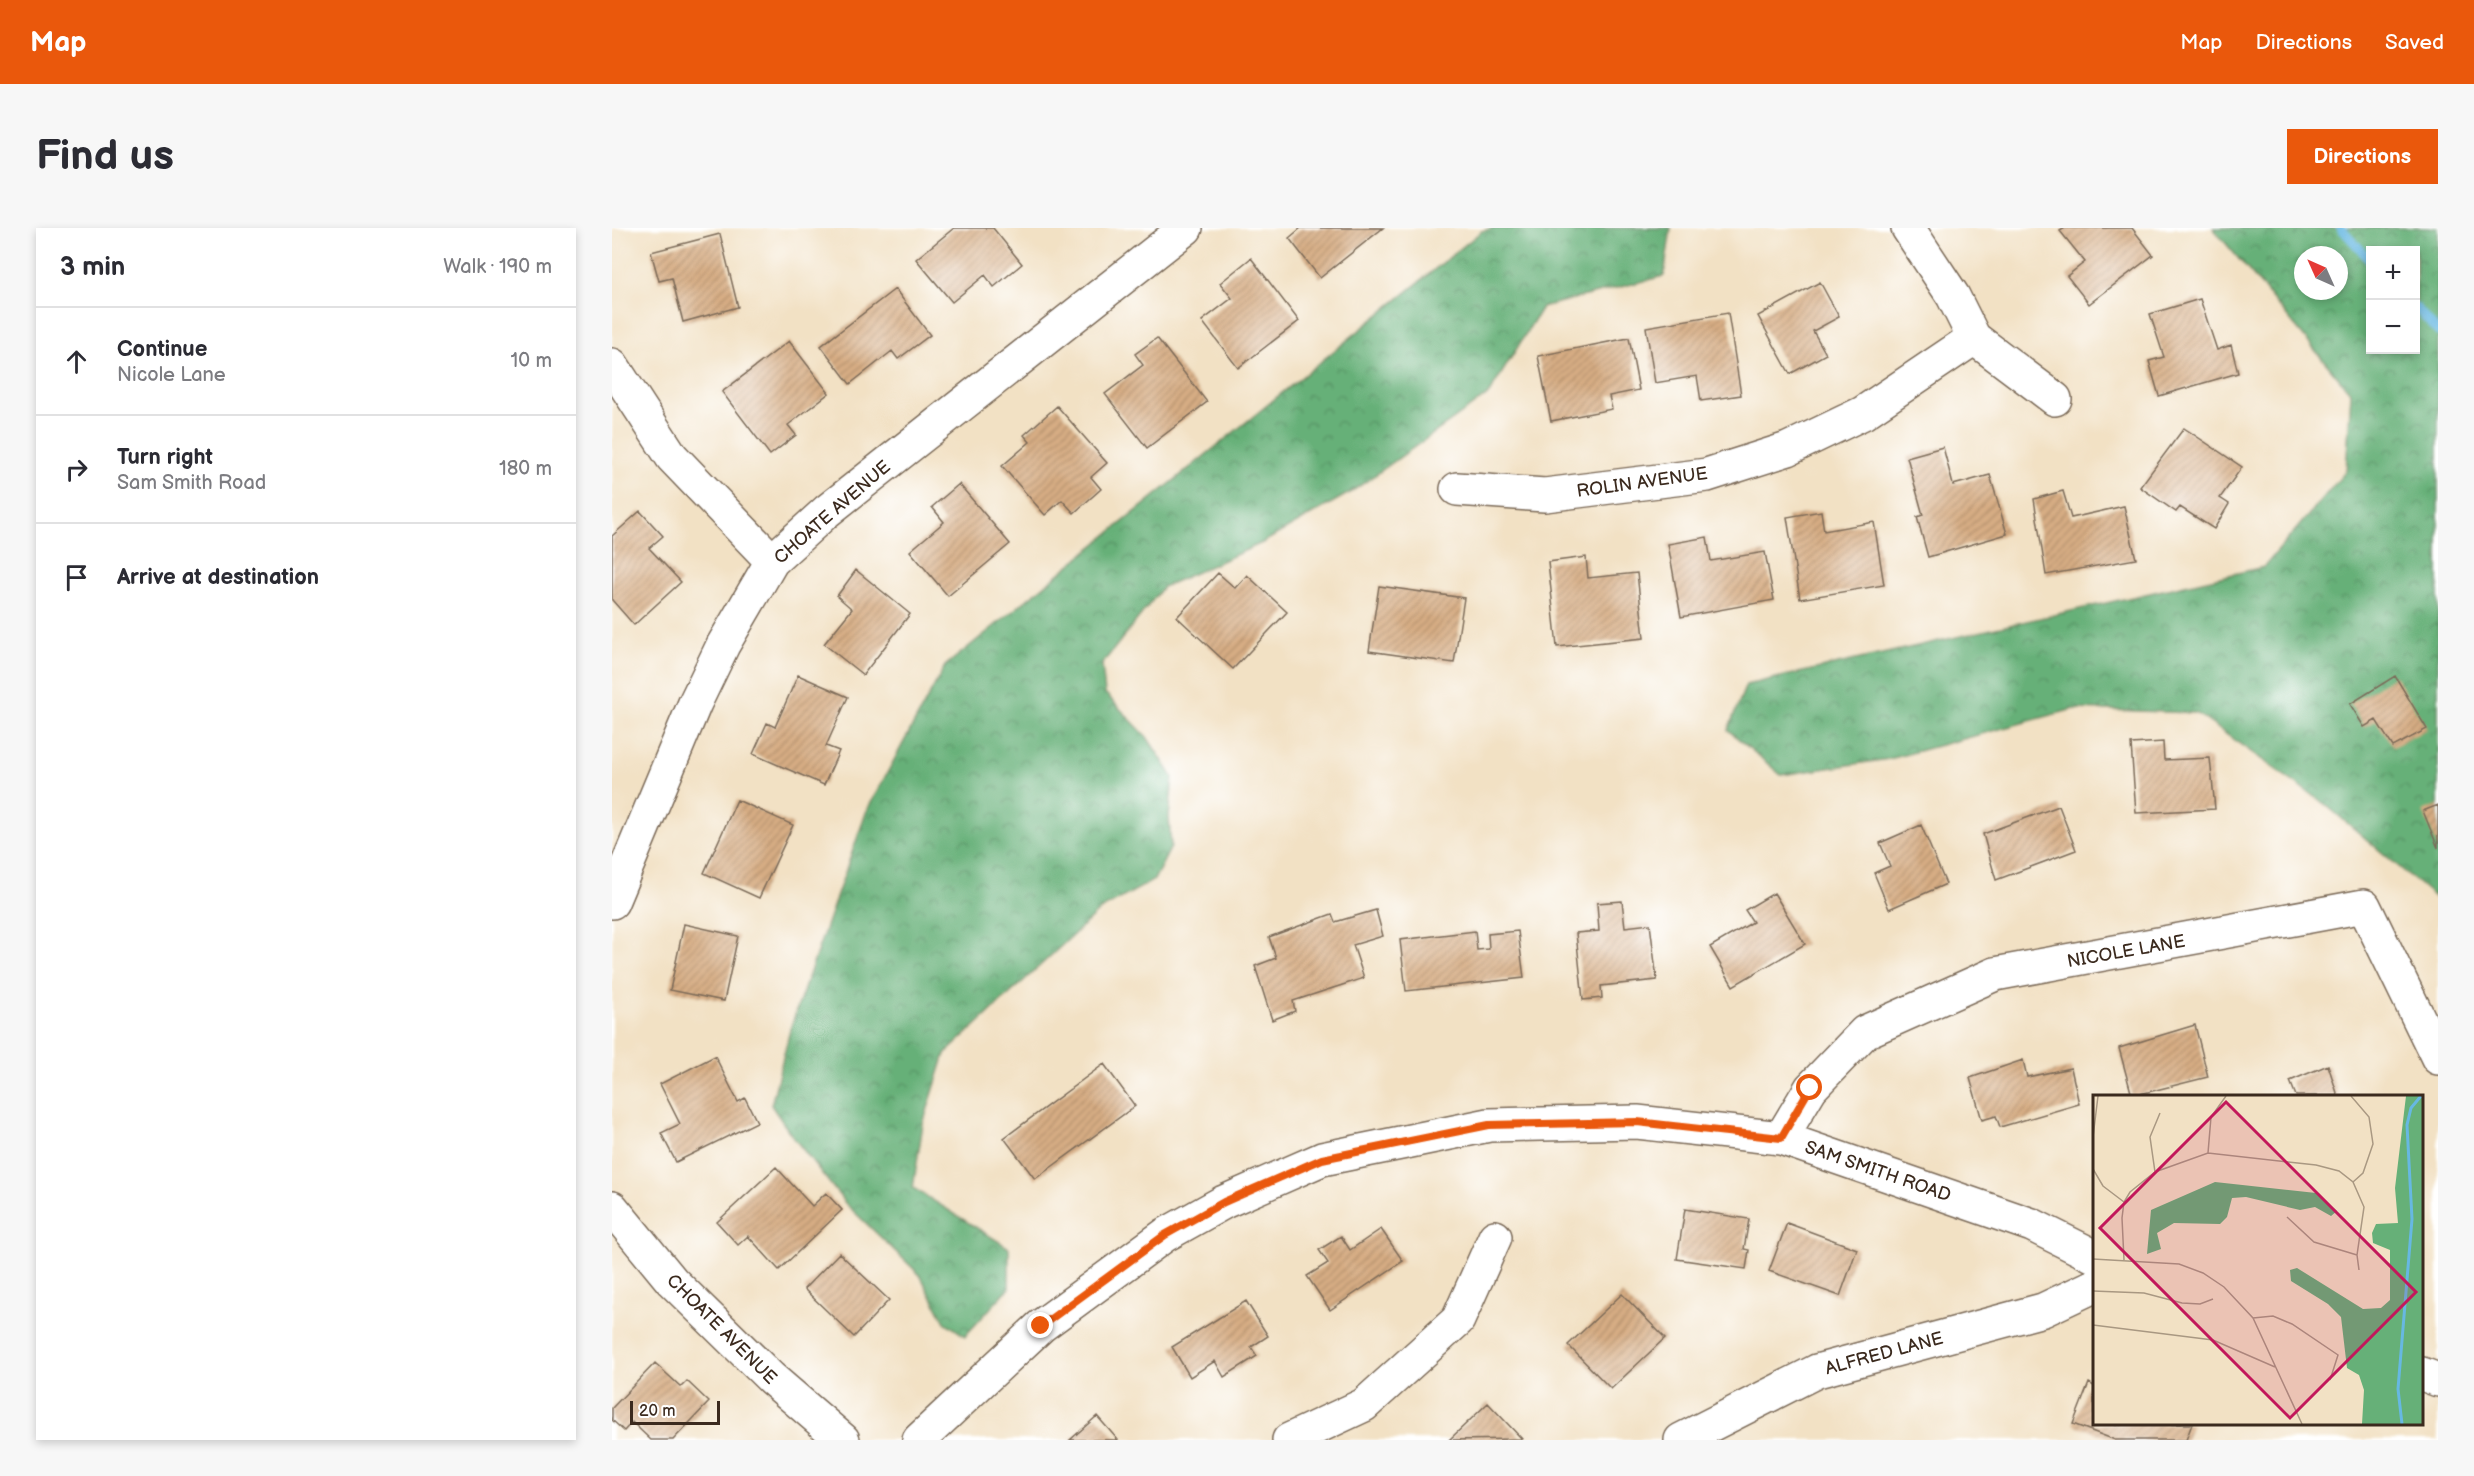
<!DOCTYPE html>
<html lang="en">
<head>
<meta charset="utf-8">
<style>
	body { margin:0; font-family:"Balsamiq Sans",sans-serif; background:#f7f7f7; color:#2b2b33 }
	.controls { position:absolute; right:18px; top:18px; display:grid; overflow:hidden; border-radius:0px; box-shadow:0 3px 9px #0003 }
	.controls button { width:54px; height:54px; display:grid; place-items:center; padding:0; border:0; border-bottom:2px solid #e1e1e2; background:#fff; color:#2b2b33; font:30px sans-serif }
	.compass { position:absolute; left:1682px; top:18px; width:54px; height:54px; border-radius:50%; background:#fff; box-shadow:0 3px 9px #0003; rotate:315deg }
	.scale { position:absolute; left:18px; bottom:15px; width:90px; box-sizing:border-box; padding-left:6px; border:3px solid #3b2a1e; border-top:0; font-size:16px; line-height:21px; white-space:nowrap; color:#3b2a1e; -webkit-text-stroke:4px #fff; paint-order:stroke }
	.stop { position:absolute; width:18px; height:18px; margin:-14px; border:4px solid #ea580c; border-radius:50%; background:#fff }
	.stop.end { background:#ea580c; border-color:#fff; box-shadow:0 2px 6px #0008 }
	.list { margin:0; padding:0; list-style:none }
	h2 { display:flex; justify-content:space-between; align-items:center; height:78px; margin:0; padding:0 24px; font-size:26px }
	h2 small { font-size:20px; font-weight:400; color:#7c7c81 }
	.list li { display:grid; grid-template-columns:39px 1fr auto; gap:18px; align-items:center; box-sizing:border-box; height:108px; padding:0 24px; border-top:2px solid #e1e1e2 }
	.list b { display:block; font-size:22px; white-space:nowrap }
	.list p { margin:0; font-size:20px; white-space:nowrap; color:#7c7c81 }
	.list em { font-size:20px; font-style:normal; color:#7c7c81 }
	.icon { flex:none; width:33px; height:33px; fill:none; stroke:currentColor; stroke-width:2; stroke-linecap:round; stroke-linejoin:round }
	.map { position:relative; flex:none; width:1826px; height:1212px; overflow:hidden; border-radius:0px }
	header { display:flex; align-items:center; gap:36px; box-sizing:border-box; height:84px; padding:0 30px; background:#ea580c; color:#fff }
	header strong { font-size:28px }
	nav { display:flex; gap:33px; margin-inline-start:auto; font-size:21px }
	.intro { display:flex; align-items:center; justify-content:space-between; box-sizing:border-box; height:144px; padding:0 36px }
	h1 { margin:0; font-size:42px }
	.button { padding:15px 27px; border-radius:0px; background:#ea580c; color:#fff; font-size:21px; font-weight:700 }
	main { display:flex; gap:36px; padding:0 36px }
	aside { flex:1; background:#fff; border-radius:0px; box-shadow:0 3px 9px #0003 }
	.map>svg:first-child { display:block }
</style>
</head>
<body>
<header>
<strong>Map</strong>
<nav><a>Map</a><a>Directions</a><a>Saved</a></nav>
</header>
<div class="intro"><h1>Find us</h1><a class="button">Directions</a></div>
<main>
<aside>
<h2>3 min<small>Walk · 190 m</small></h2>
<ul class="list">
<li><svg class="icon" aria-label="ahead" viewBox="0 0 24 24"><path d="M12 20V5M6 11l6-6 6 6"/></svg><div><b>Continue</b><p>Nicole Lane</p></div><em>10 m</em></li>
<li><svg class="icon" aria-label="right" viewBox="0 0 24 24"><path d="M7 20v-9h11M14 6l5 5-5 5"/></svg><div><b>Turn right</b><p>Sam Smith Road</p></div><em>180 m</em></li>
<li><svg class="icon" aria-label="arrive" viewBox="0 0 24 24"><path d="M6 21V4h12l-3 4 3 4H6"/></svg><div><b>Arrive at destination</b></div></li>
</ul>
</aside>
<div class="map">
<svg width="1826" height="1212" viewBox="0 0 1826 1212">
	<defs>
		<pattern id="forest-crowns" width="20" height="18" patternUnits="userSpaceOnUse" patternTransform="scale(1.5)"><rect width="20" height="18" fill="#66b078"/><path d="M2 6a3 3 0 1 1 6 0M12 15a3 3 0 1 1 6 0" fill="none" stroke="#558f62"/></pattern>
		<pattern id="building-hatch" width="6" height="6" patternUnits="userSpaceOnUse" patternTransform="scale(1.5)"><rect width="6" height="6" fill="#d7ad84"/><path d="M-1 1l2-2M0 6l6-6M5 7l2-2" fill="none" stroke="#b08d6b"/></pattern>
	</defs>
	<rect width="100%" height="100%" fill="#fff"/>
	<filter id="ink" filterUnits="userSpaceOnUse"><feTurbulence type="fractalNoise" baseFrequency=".0167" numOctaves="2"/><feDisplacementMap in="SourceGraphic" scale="12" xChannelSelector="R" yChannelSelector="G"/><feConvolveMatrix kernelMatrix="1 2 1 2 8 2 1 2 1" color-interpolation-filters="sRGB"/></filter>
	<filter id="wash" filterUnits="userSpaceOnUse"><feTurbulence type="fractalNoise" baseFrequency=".008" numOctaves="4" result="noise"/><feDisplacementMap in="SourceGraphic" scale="24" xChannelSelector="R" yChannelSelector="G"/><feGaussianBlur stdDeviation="1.35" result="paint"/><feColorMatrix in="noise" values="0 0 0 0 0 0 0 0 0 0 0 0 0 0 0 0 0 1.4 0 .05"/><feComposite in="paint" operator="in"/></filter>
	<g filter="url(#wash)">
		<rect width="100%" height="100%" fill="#f2e1c4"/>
		<path fill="url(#forest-crowns)" stroke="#506d4b" stroke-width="1.5" fill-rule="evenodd" d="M883,0H1059L1052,48L930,79L877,166L739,264L650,315L551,359L490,436L493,465L535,509L561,549L557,589L559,619L542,652L488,682L333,826L311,896L301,960L397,1020V1060L353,1108L333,1094L308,1047L234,976L178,905L159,877L179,798L255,582L333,438L870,3Z
			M1601,0H1826V672L1714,577L1584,485L1462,481L1277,531L1169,547L1116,502L1134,457L1652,339L1734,243L1739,165ZM1758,22H1804V122H1758ZM1691,27H1727V63H1691Z"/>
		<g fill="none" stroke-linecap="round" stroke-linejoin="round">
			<path stroke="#67b8e2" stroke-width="9" d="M1729,0L1758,32
				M1804,80L1826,104"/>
		</g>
		<g id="blocks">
			<path fill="url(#building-hatch)" d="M342,0H381L410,36L382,59L373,47L340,74L304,31Z
				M689,0H771L708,50L677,10Z
				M1453,0H1520L1541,27L1477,76L1455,48L1473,34L1448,3Z
				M108,6L126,79L71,94L60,50L47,53L39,24Z
				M639,30L687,93L626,140L590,93L620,70L608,55Z
				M1208,54L1227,89L1201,103L1214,126L1178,146L1146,88Z
				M283,61L318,107L286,131L280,123L238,156L209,118Z
				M1588,71L1605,122L1619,117L1626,145L1547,168L1537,133L1552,129L1538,86Z
				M1116,85L1129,167L1089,173L1085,148L1043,155L1034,99Z
				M545,110L595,174L535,220L493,166L531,137L523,126Z
				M1017,110L1027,162L997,168L1000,181L939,193L926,128Z
				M177,113L217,165L176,197L184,207L158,227L110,164Z
				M445,178L495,235L479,249L489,261L462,285L450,272L433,287L390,238L418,214L412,207Z
				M1572,200L1630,239L1608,270L1617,276L1602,301L1568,279L1564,284L1528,259Z
				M1331,219L1341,257L1378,247L1395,306L1316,329L1305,289L1311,287L1295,229Z
				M347,256L398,316L336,368L298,323L332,294L320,279Z
				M1451,263L1459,290L1512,278L1524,331L1434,347L1422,271Z
				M28,283L51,308L37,320L69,354L22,397L0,372V308Z
				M1209,283L1212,303L1262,294L1272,357L1188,371L1175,289Z
				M1095,309L1099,333L1153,324L1162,372L1069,389L1056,316Z
				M974,329L976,350L1025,345L1032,410L945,419L936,334Z
				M244,342L298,386L251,447L212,416L240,381L225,368Z
				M606,345L623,360L635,347L675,384L621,441L565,389Z
				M767,358L852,370L842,435L757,423Z
				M186,447L236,469L214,518L227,523L212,557L141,526L155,495L163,499Z
				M1783,448L1815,501L1781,519L1764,492L1752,499L1738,476Z
				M1551,514L1552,532L1598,530L1603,581L1524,585L1519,516Z
				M125,572L181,597L147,670L92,645Z
				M1826,577V620L1811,583Z
				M1447,578L1464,622L1384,652L1371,606Z
				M1309,597L1334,656L1277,681L1262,645L1278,638L1268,615Z
				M1162,665L1193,716L1121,758L1098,719L1141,694L1133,682Z
				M1010,673L1013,699L1038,696L1045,752L989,758L990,770L971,772L964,705L987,703L985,675Z
				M764,682L771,708L741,717L752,750L681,773L683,783L660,792L643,738L664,730L657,709L720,686L723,694Z
				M72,696L126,708L112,773L58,762Z
				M863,703L865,722L877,721L876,706L906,703L912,750L794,763L788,712Z
				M1583,797L1596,849L1520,868L1507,820Z
				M103,828L126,874L133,870L145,894L64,934L49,905L68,896L48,856Z
				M1411,832L1415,849L1459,840L1467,876L1388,899L1384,888L1370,892L1358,850Z
				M492,836L523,878L423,951L392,910Z
				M1716,837L1726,868H1684L1678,853Z
				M164,939L200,978L214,965L230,982L167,1042L136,1008L126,1017L105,994Z
				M1073,981L1137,991L1132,1021L1137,1022L1134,1041L1065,1031Z
				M1175,995L1245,1021L1228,1068L1157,1043Z
				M769,1001L791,1033L718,1082L695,1048L716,1035L707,1022L729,1008L738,1022Z
				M227,1025L277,1072L242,1109L192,1061Z
				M1010,1066L1053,1110L999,1161L956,1117Z
				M634,1073L656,1108L639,1119L645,1128L612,1149L603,1133L578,1149L560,1119Z
				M43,1135L69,1159L75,1153L97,1174L61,1212H39L20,1194L12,1203L0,1192V1180Z
				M1477,1155L1482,1158V1196H1580L1574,1212H1503L1461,1196Z
				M876,1175L910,1211L837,1212Z
				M485,1188L506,1212H458Z"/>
		</g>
	</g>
	<g filter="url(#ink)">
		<use href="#blocks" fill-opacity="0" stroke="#7b6a58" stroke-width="1.5"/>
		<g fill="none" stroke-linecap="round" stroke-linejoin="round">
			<defs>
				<path id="minor" d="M1296,0L1341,68L1362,110L1443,171
					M0,137L60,229L160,333
					M845,261L933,267L1095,247L1176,221L1251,185L1362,110
					M0,674L83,475L111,417L160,333L215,283L574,0
					M1169,910L1199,860L1253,804L1383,746L1752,678L1826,830
					M0,980L60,1053L159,1150L231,1212
					M1810,1146L1826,1152
					M307,1212L429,1098L553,1007L612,974L710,931L877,897L1025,894L1169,910L1420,997L1482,1028
					M677,1212L752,1177L846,1092L883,1009
					M1069,1212L1205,1143L1431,1082L1482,1058"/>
			</defs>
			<use href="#minor" stroke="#7b6a58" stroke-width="36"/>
			<use href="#minor" stroke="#fff" stroke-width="33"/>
		</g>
	</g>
	<g fill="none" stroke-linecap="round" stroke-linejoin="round" filter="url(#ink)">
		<path stroke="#ea580c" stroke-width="8" d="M429,1098L553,1007L612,974L710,931L877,897L1025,894L1169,910L1198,860"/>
	</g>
	<g text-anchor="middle" stroke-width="4.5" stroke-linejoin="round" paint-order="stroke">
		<g font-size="18" fill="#3b2a1e" stroke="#fff">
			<text transform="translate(1030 254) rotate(-8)" y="6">ROLIN AVENUE</text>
			<text transform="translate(220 284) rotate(-41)" y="6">CHOATE AVENUE</text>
			<text transform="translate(1514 723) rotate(-10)" y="6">NICOLE LANE</text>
			<text transform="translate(1266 943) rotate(19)" y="6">SAM SMITH ROAD</text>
			<text transform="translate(110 1101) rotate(45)" y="6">CHOATE AVENUE</text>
			<text transform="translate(1272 1125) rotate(-15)" y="6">ALFRED LANE</text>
		</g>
	</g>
	<g transform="translate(1481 867)">
		<rect width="330" height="330" fill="#f2e1c4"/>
		<path d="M313,1H330V329H269L271,295L266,280L254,273L248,222L235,209L198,186L197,175L204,173L270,214L288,213L297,205V155L280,148L279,138L283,129L305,128L302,93ZM122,87L223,98L244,116L238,121L222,112L207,115L153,102L139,103L134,122L127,129L81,128L64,138L68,154L54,159L58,115Z" fill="#66b078"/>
		<path fill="none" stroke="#67b8e2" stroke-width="3" d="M309,329L305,294L319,124L314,30L318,13L328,1"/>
		<path fill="none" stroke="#a99882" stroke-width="1.5" d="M258,1L276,22L280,49L270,78L260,87M0,42L5,1M115,58L118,22L133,1M0,74L10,91L31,107M62,77L57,42L67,18M194,122L221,147L264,160M0,164L86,169L110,178L131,192L160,223L209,329M31,165L29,123L31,107L37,97L62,77L115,58L223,70L246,76L260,87L271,112L264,160L266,175M0,196L51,198L89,208L107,209L120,204M160,223L180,221L199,229L245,260L237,285M0,230L120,245L182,272"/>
		<path fill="#c2185b" fill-opacity="0.15" stroke="#c2185b" stroke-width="3" d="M133,7L323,197L197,323L7,133Z"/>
		<rect width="330" height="330" fill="none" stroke="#3b2a1e" stroke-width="3"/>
	</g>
</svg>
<div class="controls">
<button>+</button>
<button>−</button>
</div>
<svg class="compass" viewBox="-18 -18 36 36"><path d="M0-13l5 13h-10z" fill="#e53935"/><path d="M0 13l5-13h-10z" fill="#7c7c81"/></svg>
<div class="scale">20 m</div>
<div class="stop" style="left:1198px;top:860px"></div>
<div class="stop end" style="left:429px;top:1098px"></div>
</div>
</main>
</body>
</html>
